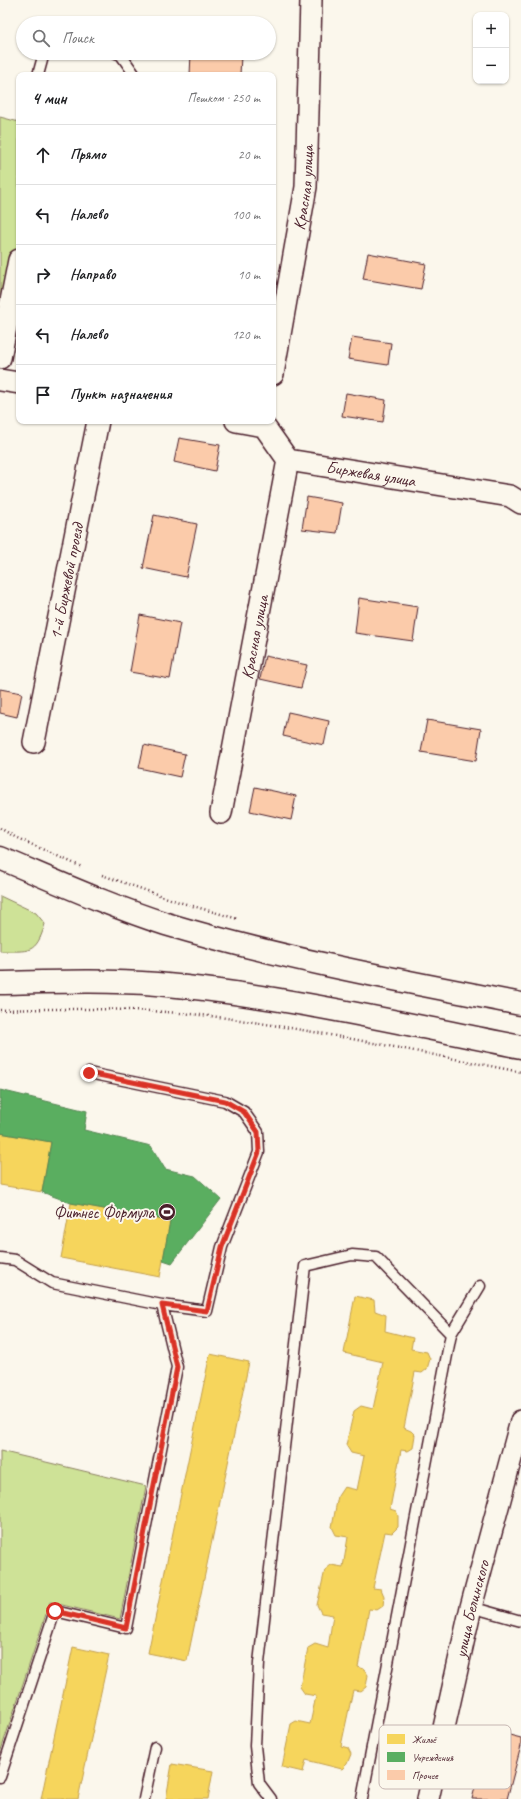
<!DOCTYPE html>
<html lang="ru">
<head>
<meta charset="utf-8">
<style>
	body { margin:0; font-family:Caveat,sans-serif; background:#f6f6f6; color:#202124 }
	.controls { position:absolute; right:12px; top:12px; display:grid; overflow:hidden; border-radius:8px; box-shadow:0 1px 3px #0004 }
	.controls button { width:36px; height:36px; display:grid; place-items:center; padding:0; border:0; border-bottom:1px solid #e0e0e0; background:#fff; color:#202124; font:20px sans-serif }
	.stop { position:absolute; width:12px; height:12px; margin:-9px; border:3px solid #d93025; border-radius:50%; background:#fff }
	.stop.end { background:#d93025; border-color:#fff; box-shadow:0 1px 4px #0008 }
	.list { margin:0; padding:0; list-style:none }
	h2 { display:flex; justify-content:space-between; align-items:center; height:52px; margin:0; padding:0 16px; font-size:17px }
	h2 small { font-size:13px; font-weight:400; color:#757577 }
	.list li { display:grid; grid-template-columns:26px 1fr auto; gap:12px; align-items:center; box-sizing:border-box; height:60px; padding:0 16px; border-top:1px solid #e0e0e0 }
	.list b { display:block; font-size:15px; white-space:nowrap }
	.list em { font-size:13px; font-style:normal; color:#757577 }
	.icon { flex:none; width:22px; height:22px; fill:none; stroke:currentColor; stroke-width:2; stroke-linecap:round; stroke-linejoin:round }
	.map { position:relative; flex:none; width:521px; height:1799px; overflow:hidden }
	.search { position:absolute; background:#fff; box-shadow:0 1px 3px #0004; left:16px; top:16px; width:260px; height:44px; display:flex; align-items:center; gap:10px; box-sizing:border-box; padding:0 14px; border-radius:22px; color:#757577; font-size:15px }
	.panel { position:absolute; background:#fff; box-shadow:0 1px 3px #0004; left:16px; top:72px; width:260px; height:352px; border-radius:8px }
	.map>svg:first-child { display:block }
</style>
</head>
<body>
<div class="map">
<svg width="521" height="1799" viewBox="0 0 521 1799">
	<rect width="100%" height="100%" fill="#fbf7ec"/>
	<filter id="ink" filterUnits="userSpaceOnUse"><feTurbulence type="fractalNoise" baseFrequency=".025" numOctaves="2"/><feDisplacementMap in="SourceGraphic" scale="8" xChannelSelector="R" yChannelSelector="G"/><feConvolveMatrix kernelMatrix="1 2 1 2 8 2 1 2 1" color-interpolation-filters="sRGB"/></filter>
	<g filter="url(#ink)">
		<path fill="#cee297" stroke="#8c8061" d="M0,117L19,122V260L0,358Z
			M0,896L36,913L45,924C36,955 29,951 0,951Z
			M0,1451L146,1486L120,1619L50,1602L0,1753Z"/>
		<path fill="#f6d55c" stroke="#c29e4d" d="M0,1133L51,1142L42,1192L0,1185Z
			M71,1203L170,1221L160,1277L61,1258Z
			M355,1296L374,1300L375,1311L386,1315L385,1331L413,1338L411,1349L427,1352L430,1359L427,1369L422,1373L415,1372L404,1428L411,1431L415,1435L413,1448L408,1451L401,1450L390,1509L396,1511L398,1516V1527L392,1533L385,1532L373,1588L381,1589L384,1596L383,1606L377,1610L369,1609L358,1667L364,1669L368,1675L366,1687L361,1691L353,1690L341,1746L348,1748L351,1754L347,1764L342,1769L306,1760L303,1772L282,1767L291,1724L296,1721L310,1724L316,1696L305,1694L300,1687L308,1648L315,1644L328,1648L333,1615L321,1613L317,1605L325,1570L331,1565L343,1567L348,1537L336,1535L332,1527L338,1496L344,1487L357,1490L364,1456L351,1453L346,1445L354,1411L361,1406L373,1409L383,1362L344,1353Z
			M210,1354L249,1362L187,1661L148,1653Z
			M73,1647L109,1655L78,1799H41Z
			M172,1764L213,1771L208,1799H166Z"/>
		<path fill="#5aae61" stroke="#558351" d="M0,1090L87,1111L84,1130L151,1146L165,1169L195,1176L221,1199L172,1263L163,1260L170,1221L71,1203L42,1192L51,1142L0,1133Z"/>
		<path fill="#fbcbaa" stroke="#4a1f2b" d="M191,53L241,55L240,75H190Z
			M368,253L426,264L421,289L363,279Z
			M352,337L391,343L388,365L348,359Z
			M346,393L386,400L383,422L342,416Z
			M179,438L220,445L215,471L174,462Z
			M307,497L342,503L337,533L302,529Z
			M154,515L197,524L186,577L143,568Z
			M359,598L418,607L413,641L355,633Z
			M140,615L180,623L170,679L130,672Z
			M265,656L307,665L301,688L260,679Z
			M0,689L22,693L17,717L0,713Z
			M288,712L329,721L324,745L283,736Z
			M427,720L481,729L476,761L421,752Z
			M144,745L185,754L180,777L139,768Z
			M255,787L296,796L291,820L250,811Z
			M490,1730L521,1738V1746L507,1799H472Z"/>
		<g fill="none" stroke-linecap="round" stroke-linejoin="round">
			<defs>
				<path id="lane" d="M116,53L121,55L135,75
					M38,75L44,53
					M89,1073L225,1101L244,1112L258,1132L259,1152L222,1247L207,1311L162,1305
					M0,1258L15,1260L52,1283L162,1305L177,1367L126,1628L55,1611L0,1777
					M471,1607L521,1621
					M144,1799L155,1747
					M271,1799L259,1783L255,1746L259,1663L305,1266L352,1255L376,1257L451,1334
					M362,1799L451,1334L480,1286"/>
				<g id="street">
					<path d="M0,358L19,260"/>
					<path id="s1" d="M273,374L306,187L311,0"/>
					<path d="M0,380L19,383"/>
					<path id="s2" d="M236,421L264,426L288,460L510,496L521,503"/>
					<path id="s3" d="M34,742L98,421"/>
					<path id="s4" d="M221,813L288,460"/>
					<path id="s5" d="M428,1799L471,1607L521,1421"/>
				</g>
				<path id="primary" d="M0,858C55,881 110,906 166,924C283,959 402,981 521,1004
					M0,983C52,982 105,980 157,984C280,995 400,1023 521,1047"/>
			</defs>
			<use href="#lane" stroke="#4a1f2b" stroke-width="13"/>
			<use href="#street" stroke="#4a1f2b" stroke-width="24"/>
			<use href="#primary" stroke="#4a1f2b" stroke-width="25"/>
			<path stroke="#4a1f2b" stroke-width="2.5" stroke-dasharray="1 3" stroke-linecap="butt" d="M0,828L15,837L82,867
				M102,875L179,902L238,919
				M0,1010C76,1008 151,1008 226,1018C325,1032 423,1053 521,1072"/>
			<use href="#lane" stroke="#fbf7ec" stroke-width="10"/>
			<use href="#street" stroke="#fbf7ec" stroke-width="21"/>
			<use href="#primary" stroke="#fbf7ec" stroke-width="22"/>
		</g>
	</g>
	<g fill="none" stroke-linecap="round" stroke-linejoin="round" filter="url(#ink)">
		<path stroke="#d93025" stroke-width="5" d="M55,1611L126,1628L177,1367L162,1305L207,1311L222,1247L259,1152L258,1132L244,1112L225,1101L89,1073"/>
	</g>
	<defs>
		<symbol id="stadium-disc" viewBox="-11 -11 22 22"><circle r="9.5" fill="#4a1f2b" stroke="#fbf7ec"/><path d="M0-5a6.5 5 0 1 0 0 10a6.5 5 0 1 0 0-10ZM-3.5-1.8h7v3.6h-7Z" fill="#fff"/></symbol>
	</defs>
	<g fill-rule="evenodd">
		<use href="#stadium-disc" x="157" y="1202" width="20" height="20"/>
	</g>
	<g text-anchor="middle" stroke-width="4" stroke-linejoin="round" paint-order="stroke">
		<g font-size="17" fill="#4a1f2b" stroke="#fbf7ec">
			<text dy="6" stroke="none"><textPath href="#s1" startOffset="189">Красная улица</textPath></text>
			<text dy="6" stroke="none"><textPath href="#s2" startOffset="154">Биржевая улица</textPath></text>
			<text dy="6" stroke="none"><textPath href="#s3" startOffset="164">1-й Биржевой проезд</textPath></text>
			<text dy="6" stroke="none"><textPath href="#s4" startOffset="179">Красная улица</textPath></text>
			<text dy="6" stroke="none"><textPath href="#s5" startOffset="195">улица Белинского</textPath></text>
		</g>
		<g font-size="17" fill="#4a1f2b" stroke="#fbf7ec" text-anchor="end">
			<text x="154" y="1218">Фитнес Формула</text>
		</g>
	</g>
	<rect x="379" y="1725" width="132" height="64" rx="6" fill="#fbf7ec" stroke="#c6b6b2" stroke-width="1"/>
	<rect x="387" y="1734" width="18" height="10" fill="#f6d55c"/>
	<rect x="387" y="1752" width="18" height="10" fill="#5aae61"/>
	<rect x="387" y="1770" width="18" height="10" fill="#fbcbaa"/>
	<g font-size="11" fill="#4a1f2b">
		<text x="412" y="1743">Жильё</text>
		<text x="412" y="1761">Учреждения</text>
		<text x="412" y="1779">Прочее</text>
	</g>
</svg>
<div class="controls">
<button>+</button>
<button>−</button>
</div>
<div class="stop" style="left:55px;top:1611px"></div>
<div class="stop end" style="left:89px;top:1073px"></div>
<div class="search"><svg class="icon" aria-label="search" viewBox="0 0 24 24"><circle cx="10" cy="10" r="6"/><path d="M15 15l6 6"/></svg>Поиск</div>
<section class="panel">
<h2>4 мин<small>Пешком · 250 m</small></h2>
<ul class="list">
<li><svg class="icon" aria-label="ahead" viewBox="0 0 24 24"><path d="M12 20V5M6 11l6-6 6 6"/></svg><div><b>Прямо</b></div><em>20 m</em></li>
<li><svg class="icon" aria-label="left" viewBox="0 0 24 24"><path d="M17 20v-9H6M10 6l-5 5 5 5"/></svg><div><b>Налево</b></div><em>100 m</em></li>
<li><svg class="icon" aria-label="right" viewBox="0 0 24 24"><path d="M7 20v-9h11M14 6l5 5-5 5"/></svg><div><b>Направо</b></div><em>10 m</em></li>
<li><svg class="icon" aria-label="left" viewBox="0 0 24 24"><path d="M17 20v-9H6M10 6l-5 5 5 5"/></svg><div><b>Налево</b></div><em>120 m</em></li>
<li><svg class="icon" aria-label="arrive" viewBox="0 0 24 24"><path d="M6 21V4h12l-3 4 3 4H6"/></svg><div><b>Пункт назначения</b></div></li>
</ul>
</section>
</div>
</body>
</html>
